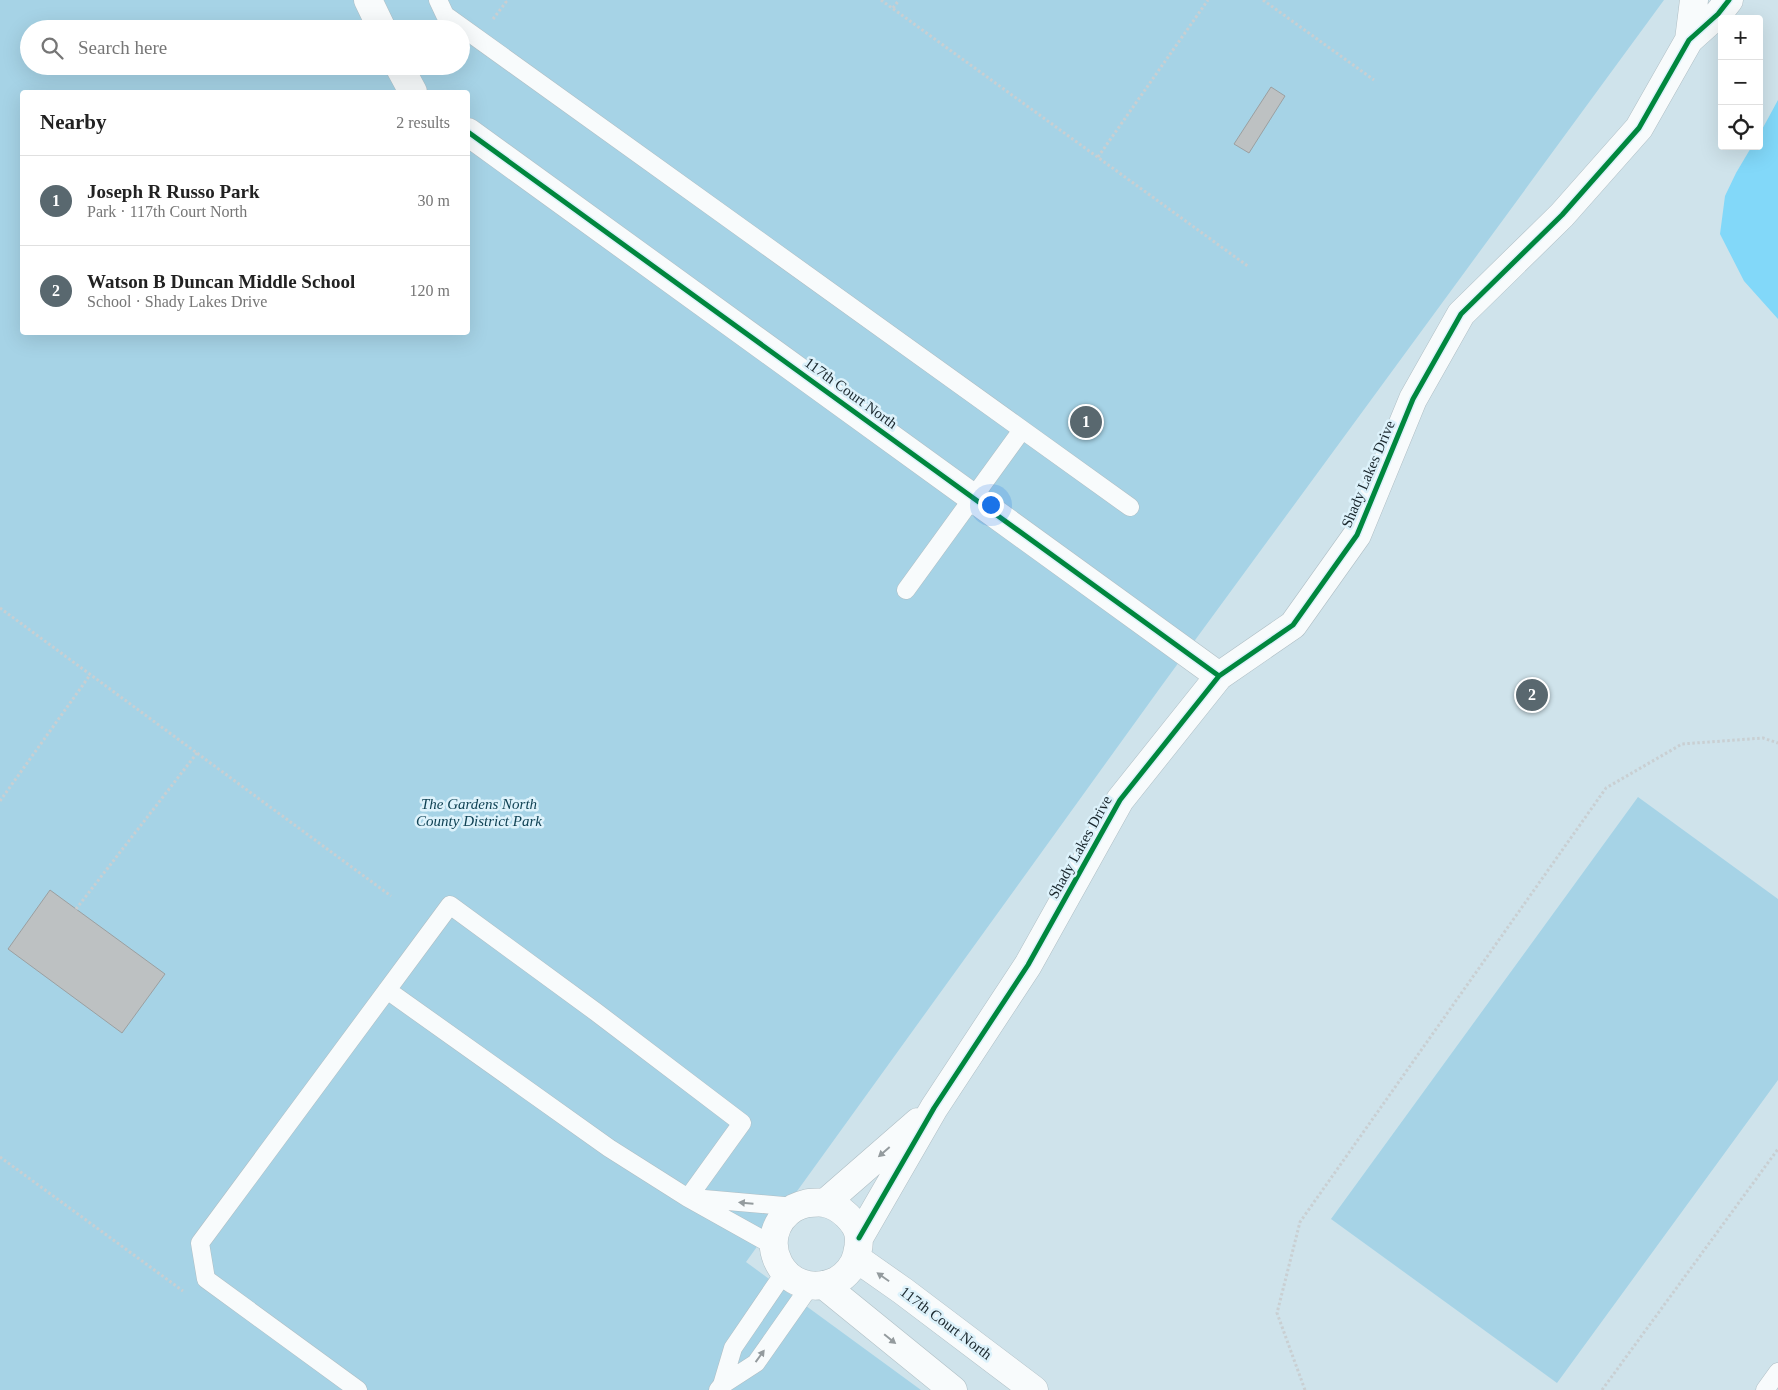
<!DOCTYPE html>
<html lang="en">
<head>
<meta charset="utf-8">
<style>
	body { margin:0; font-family:Georgia,serif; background:#f6f6f6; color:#222 }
	.controls { position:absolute; right:15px; top:15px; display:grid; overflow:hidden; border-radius:5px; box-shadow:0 5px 20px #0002 }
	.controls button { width:45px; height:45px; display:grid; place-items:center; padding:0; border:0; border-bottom:1px solid #e0e0e0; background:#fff; color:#222; font:25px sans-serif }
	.you { position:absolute; left:990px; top:504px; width:18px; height:18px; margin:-12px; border:4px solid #fff; border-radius:50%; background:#1a73e8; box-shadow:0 0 0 8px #1a73e833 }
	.badge { display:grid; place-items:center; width:32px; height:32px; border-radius:50%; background:#59686f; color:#fff; font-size:16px; font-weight:700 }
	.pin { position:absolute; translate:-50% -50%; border:2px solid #fff; box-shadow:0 1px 5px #0006 }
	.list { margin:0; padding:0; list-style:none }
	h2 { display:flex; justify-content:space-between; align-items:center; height:65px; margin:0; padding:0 20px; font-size:21px }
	h2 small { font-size:16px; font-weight:400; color:#767676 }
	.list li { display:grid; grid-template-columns:32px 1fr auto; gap:15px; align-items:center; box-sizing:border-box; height:90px; padding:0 20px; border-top:1px solid #e0e0e0 }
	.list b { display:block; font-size:19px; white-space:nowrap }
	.list p { margin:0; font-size:16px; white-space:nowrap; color:#767676 }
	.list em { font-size:16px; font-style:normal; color:#767676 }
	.icon { flex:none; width:28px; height:28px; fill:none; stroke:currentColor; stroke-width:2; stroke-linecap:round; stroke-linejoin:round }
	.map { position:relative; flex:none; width:1778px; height:1390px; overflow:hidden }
	.search { position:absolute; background:#fff; box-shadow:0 5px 20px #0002; left:20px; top:20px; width:450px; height:55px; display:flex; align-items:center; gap:12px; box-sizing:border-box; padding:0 18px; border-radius:28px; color:#767676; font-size:19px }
	.panel { position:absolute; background:#fff; box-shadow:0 5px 20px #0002; left:20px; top:90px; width:450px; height:245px; border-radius:5px }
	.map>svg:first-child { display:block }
</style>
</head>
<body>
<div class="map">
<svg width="1778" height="1390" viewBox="0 0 1778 1390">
	<rect width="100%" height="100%" fill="#cfe3eb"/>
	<path fill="#a6d3e6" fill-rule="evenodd" d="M0,0H1664L1160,688L746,1262L921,1390H0ZM29,29H461V66H29ZM22,92H468V332H22Z
		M1638,797L1778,899V1080L1557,1383L1331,1219Z"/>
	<path fill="#82d8f9" d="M1778,100V319L1744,281L1720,234L1725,196L1736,173L1752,146H1759V135Z"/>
	<path fill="#bdc1c2" stroke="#9b9fa0" d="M1271,87L1285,96L1249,153L1234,144Z
		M50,890L165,974L122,1033L8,949Z"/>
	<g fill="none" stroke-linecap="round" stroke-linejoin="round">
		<defs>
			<path id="lane" d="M438,0L445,15L1130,507
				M906,590L1022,430
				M387,990L609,1148L688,1198L774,1246
				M693,1198L795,1207
				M722,1385L756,1363L810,1286
				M358,1390L206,1279L200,1243L450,905L596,1012L742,1123L688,1198
				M718,1390L722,1385L733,1348L784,1273
				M1765,1390L1778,1372"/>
			<path id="street" d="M368,0L382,29
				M1689,40L1694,0
				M399,66L413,92
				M468,132L1219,676
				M808,1203C813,1203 819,1202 824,1203C839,1205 859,1223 859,1239C859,1244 858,1250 857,1254C855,1265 846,1276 836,1281C784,1304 750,1236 794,1208C798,1206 804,1204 808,1203Z
				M825,1203L918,1122
				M859,1238L934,1108L1028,965L1120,800L1219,676L1293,625L1357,535L1413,399L1461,314L1562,215L1639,128L1689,40L1718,14L1729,0
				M856,1258L903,1291L1034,1390
				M825,1286L953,1390"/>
		</defs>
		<use href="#lane" stroke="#afbec4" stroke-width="19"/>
		<use href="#street" stroke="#afbec4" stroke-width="29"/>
		<path stroke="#c9cfd2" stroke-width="3" stroke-dasharray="2.5 2.5" stroke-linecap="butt" d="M881,0L1249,267
			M1263,0L1374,80
			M893,8L899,0
			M493,19L506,2L504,0
			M1098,157L1208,0
			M0,608L391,896
			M0,801L90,675
			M76,909L197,753
			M0,1157L183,1291
			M1305,1390L1277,1313L1300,1222L1606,788L1682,744L1763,738L1778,743
			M1602,1390L1778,1149"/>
		<use href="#lane" stroke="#f8fbfc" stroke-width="18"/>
		<use href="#street" stroke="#f8fbfc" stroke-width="28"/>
		<defs>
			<path id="cycleway" d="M468,132L1219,676
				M859,1238L934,1108L1028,965L1120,800L1219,676L1293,625L1357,535L1413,399L1461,314L1562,215L1639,128L1689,40L1718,14L1729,0"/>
		</defs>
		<use href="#cycleway" stroke="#ddf2fb" stroke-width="8"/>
		<use href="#cycleway" stroke="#00873e" stroke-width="5"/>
	</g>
	<defs><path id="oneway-solid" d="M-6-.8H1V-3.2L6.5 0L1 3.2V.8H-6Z" transform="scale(1.25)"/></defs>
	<g fill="#949b9e">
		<use href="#oneway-solid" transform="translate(884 1152) rotate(139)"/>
		<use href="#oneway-solid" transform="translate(746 1203) rotate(-175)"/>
		<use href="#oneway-solid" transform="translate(883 1277) rotate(-145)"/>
		<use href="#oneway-solid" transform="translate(890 1339) rotate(39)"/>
		<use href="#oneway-solid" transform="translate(760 1356) rotate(-54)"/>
	</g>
	<g text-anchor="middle" stroke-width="5" stroke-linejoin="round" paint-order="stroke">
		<g font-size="15" fill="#19262c" stroke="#ddf2fb">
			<text transform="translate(851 393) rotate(36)" y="5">117th Court North</text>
			<text transform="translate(1368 474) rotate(-67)" y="5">Shady Lakes Drive</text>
			<text transform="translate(1080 847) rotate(-61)" y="5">Shady Lakes Drive</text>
			<text transform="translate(946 1323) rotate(37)" y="5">117th Court North</text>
		</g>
		<g font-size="15" font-style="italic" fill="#104254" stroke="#ddf2fb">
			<text x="479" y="809">The Gardens North<tspan x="479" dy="17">County District Park</tspan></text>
		</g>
	</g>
</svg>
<div class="controls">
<button>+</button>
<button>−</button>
<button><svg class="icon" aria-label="locate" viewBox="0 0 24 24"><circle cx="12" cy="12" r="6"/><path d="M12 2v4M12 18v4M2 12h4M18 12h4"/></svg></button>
</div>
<div class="you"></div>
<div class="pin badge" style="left:1086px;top:422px">1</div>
<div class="pin badge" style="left:1532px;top:695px">2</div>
<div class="search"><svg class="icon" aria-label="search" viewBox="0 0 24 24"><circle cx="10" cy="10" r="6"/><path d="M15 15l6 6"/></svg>Search here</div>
<section class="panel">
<h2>Nearby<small>2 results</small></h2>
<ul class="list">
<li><span class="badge">1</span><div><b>Joseph R Russo Park</b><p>Park · 117th Court North</p></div><em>30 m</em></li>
<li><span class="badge">2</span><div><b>Watson B Duncan Middle School</b><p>School · Shady Lakes Drive</p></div><em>120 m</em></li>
</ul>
</section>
</div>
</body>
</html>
